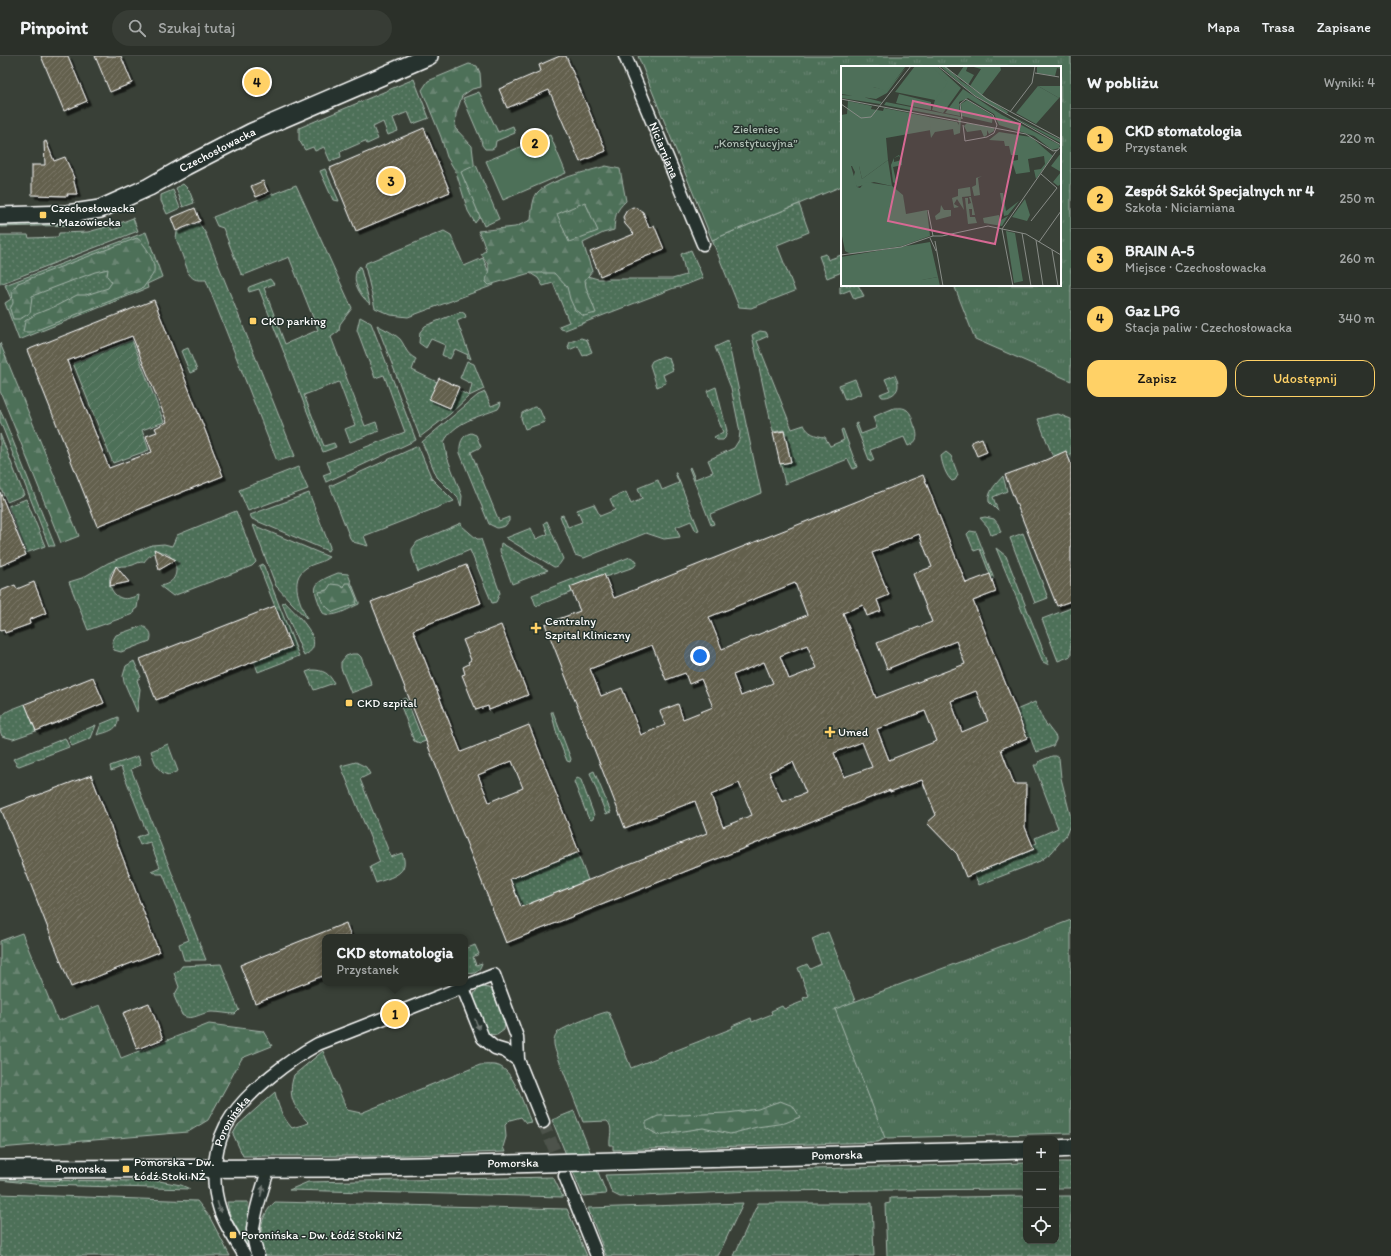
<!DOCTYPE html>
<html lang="pl">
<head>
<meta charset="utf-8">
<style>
	body { margin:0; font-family:Itim,sans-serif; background:#373c35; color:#f1f3f6 }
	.controls { position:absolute; right:12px; bottom:12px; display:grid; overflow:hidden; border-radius:8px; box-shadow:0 2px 6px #0003 }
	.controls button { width:36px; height:36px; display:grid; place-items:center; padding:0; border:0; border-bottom:1px solid #474b46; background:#2b3029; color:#f1f3f6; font:20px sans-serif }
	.you { position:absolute; left:700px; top:600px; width:14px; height:14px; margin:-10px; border:3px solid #fff; border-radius:50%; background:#1a73e8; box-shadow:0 0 0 6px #1a73e833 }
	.badge { display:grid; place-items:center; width:26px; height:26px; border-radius:50%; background:#ffd166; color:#111; font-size:13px; font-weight:700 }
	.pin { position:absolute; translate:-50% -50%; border:2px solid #fff; box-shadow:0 1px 4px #0006 }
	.popup { position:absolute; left:322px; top:878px; width:146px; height:52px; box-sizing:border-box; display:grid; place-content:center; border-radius:8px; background:#2b3029; filter:drop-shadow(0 1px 3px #0005); font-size:13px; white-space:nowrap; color:#a6a9a8 }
	.popup b { font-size:15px; color:#f1f3f6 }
	.popup::after { content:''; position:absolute; left:50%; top:100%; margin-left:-8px; border:8px solid transparent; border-top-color:#2b3029 }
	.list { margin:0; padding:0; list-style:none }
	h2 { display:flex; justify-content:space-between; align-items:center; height:52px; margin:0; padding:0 16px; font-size:17px }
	h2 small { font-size:13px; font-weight:400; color:#a6a9a8 }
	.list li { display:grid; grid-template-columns:26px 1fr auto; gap:12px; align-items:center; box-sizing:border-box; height:60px; padding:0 16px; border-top:1px solid #474b46 }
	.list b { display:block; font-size:15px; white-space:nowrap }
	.list p { margin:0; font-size:13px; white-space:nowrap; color:#a6a9a8 }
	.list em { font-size:13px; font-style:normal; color:#a6a9a8 }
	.actions { display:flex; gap:8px; padding:12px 16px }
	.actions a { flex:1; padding:9px 0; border:1px solid #ffd166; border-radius:12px; text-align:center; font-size:14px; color:#ffd166 }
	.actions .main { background:#ffd166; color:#111 }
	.icon { flex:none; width:22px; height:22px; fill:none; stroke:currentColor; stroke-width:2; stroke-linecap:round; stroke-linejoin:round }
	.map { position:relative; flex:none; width:1071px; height:1200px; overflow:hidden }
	header { display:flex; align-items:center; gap:24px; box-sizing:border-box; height:56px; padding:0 20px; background:#2b3029; border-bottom:1px solid #474b46 }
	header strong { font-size:19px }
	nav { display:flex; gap:22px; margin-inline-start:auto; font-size:14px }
	.search { width:280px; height:36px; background:#373c35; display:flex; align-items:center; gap:10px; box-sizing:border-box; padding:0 14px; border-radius:22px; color:#a6a9a8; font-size:15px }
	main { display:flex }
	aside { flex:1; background:#2b3029 }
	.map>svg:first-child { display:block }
</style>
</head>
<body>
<header>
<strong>Pinpoint</strong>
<div class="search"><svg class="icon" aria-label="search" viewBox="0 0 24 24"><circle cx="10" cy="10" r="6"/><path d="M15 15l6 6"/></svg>Szukaj tutaj</div>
<nav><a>Mapa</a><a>Trasa</a><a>Zapisane</a></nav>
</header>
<main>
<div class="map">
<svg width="1071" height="1200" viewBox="0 0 1071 1200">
	<defs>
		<pattern id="grass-dots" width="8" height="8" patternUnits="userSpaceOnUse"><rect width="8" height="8" fill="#4e6f59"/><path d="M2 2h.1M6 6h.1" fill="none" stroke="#698572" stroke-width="1.8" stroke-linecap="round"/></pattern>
		<pattern id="forest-firs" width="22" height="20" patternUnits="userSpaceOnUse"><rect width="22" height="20" fill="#4e6f59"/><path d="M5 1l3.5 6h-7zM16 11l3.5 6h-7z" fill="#698572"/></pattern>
		<pattern id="park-tufts" width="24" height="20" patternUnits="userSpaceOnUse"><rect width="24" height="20" fill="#4e6f59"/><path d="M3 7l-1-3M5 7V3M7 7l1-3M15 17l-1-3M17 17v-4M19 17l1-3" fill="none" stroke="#698572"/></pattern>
		<pattern id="garden-furrows" width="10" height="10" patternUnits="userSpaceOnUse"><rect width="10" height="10" fill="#4e6f59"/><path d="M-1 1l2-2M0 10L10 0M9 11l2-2" fill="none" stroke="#698572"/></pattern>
		<pattern id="building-hatch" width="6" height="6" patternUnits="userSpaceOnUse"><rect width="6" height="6" fill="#64604e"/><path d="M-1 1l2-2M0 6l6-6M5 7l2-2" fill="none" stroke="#7b7869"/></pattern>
		<filter id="shadow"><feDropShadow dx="3.5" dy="3.5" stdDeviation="0" flood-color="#0009"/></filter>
	</defs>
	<rect width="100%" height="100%" fill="#394037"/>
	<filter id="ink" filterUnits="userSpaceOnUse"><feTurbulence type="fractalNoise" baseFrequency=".025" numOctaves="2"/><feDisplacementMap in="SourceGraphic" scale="8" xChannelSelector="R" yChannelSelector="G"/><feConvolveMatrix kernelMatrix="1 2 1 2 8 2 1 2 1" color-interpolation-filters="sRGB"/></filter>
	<g filter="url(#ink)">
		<path fill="url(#grass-dots)" stroke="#a6b7ac" d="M414,23L429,62L413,68L408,56L393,62L398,75L388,79L383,66L373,71L378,83L367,88L365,85L340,96L341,101L330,105L324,91L315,95L313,91L305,94L299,84V72Z
			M325,113L339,145L333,144L320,115Z
			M183,128L189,134L194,147L183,151L176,132Z
			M296,129L352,252L340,268L339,275L331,281L365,370L376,366L379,375L350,386L345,373L355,369L339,326L304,339L324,390L334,387L336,391L323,396L259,233L249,236L248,233L249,231L270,223L274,228L264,232L285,288L318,274L289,201L244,219L241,218L223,172L217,170L213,161Z
			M173,134L180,152L167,158L161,145V139Z
			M799,148L809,176L777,189L795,235L751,252L739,251L712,184Z
			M133,162L138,175L0,228V179H28L29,182L58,181L59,177L88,176L110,170L112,174L121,171L120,167Z
			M76,165V169L0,171V166Z
			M199,167L206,178L295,400L277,405L206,224C198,224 194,225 189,218L176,182L177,176Z
			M444,175L451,179L464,210L483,202L494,229L408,261L391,259L375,252L365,210L366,207Z
			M146,176L162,221L147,228L148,232L19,284L5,247L11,243L5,229Z
			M691,194L703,222L680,231L674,232L565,274L561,273L559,270L569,266L553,227L543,230L538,222L530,217L533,205L598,223H672L686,219L681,198Z
			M826,198L828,204L841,199L842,216L827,222L819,200Z
			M360,210L370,248C359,239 349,222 360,210Z
			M844,229H858L864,240L854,243L850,234L840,238V231Z
			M462,256L465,258L466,261L457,265L471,303L467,301L468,299L455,293L450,303L442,299L445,289L431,283L426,292L419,287L420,276L425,270L457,257Z
			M360,261L371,267L416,384L326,426L323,419L331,416L327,406L405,376L384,319L375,322L357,274Z
			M377,269C384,273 394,277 400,283C407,292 404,296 416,303L412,314L437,326L430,343L450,352L458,334L469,340L472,328L460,322L467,305L474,308L484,333L469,340L450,358L420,381Z
			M760,275L766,276L768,280L757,285L792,373L804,369C808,377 815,380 825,381L830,390L844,384L841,374L843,373L857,411L853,413L848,403L785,428L778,397L789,394L784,374L773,376L752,279Z
			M581,282L587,284L592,296L583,300L578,290L569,294L568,291L570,286Z
			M728,285L761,437L710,458L714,468L711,469L689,412L690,411L695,423L713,416L708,404L734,392L739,384L740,376L731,332L715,291Z
			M188,292L197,314L190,317L181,295Z
			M663,300L669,302L673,314L663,319L666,327L657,331L650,309L652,305Z
			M895,319C896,322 898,325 898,328C899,337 889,342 882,341L880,338L890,334L885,323Z
			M855,323L861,338L845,344L839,329Z
			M716,331L727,375L725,382L723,384H717L714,381L723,376L707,335Z
			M485,336L491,350L501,346L500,350L498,353C478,361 454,366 444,386L447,401L462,440L461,450L458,442L437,421L422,386L478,339Z
			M534,351L539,352L545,366L525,373L521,362L522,357Z
			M894,352C899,352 903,351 907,354C911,357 912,362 913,366C917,376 921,385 908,390L904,381L870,394L874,404L870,406L855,368L857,367L861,378L877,372L873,361Z
			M0,354L5,365L55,490H49L0,365Z
			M1058,358L1071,363V408L1053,401L1038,363L1052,359Z
			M471,377L476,379L481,391L471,396L499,465L509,461V465L505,470L497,472L489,468L460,397C459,388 462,379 471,377Z
			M0,378L24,439L7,446L0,430Z
			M418,390L432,423L454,445L364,480L368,490L353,486L350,482L330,430Z
			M946,396L951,400L958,419L955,424L952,425C946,420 942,408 941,400Z
			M298,411L308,433L248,455L239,434Z
			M675,417H676L699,474L696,475L691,465L676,471L680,481L664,483L646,477L584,502L575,499L560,460L563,459L568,471L582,466L577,454L594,448L600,460L615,454L610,443L626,436L631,448L642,443L638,432L658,424L662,434L679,427Z
			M1003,420L1007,435L993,441L998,455L989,446C987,436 997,427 1003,420Z
			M309,437L330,491L328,495L252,463L250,459Z
			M26,443L45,490L26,497L8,450Z
			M236,455L256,506L252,510L173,540L160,530C191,525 171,484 151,499C149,500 146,503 144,506C139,506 137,507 133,509C128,511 123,509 117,511C105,518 108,537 121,542C127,544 133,541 139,539L137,552L134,554L133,558L88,574L69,526L82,522L108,507L152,489L164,488L172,490L177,479Z
			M985,461L994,463L998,468L1001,476L991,479L988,471L980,462Z
			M547,465L563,503C560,507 559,511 554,511L506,482L531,472L536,483L548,478L544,467Z
			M461,467L462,470L477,483H481L500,537L496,546L492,547L470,494L418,516L412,498V493L417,486Z
			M253,469L329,501C322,507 313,507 306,512C288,524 301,548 307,563L276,530Z
			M970,475L976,476L994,523L992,524L980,493L974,495L967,478Z
			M1023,477L1048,542L1035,547L1010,482Z
			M501,487L548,514L512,528L500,495Z
			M996,492L1006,500L1049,609L1043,606Z
			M630,501L636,504L637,507L634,511L605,521L604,518L571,531L572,536L536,550L532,539Z
			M263,508L299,600L258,616L254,605L291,591L259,510Z
			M338,517L348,518L359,546V548C348,553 333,563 323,557C312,530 310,528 338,517Z
			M285,546C293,555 318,577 313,591C312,595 307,598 304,600L282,547Z
			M1071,552V600L1058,605L1042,563Z
			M142,570C149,573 153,577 150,585L121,596L114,594L112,586L116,579Z
			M352,598H358L361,601L372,629L351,637L341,612V606L346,600Z
			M134,605L141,621L137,624L140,633L137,656L124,626L123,620L126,610Z
			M312,614C323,614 329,617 334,627L314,634L306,616Z
			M1035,646L1043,664L1056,681V684L1053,690L1037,696L1035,694L1030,681L1027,682L1016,654Z
			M25,648L36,675L13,683L2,680C0,676 0,674 0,670C0,654 12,654 25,648Z
			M551,656H553L571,703L570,706L567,705L558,682Z
			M118,661C120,674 107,676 97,679L101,668Z
			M96,669L91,682L72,690L68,681Z
			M65,682L69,691L19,710L17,709L13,703Z
			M168,688L178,715L169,719C158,718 154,704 151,695Z
			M138,700L141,709L131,713L206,904H184L179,888L189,884L163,818H157L151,815L160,811L150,786L140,789L137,781L147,777L121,711L111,715L110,710Z
			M1052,700H1056L1059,702L1061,722L1070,758L1071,766L1066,779L1052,796L1040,805L979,829L974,818L1033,794L1032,789L1037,787L1035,782L1058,772L1034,709H1038L1040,705Z
			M356,706L366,711L370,718L360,723L391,801L402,797C411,818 391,821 376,827L370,811L380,806L341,710Z
			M594,715L611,756L606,758L590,717Z
			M578,722L581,724L594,759L593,763L591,764L588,761L574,726L576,723Z
			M577,796L588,824L521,851L510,823Z
			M828,876L887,1026L890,1080L878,1086L613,1094V1089H610C609,1081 614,1071 607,1065L583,1066L556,996C554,990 552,983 557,977C561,972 600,957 607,956L609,957L631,1012L733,972L732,970L751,962L752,966L772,958L771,955L782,950L784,953L804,945L803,942L809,940L798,912L807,908L810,913L821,908L812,883Z
			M475,889L479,898L473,901L476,909L482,907C479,916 475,919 466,917L465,893Z
			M221,908L238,952L239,954L235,958C228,958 220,956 212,956C201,956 192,966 182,959L174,940L179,931L174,917L179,914L182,910Z
			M481,931L489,932L492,934L505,966L504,974L497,979L489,978L486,975L473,944L475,936Z
			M323,995L347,1054L361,1057L480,1009C486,1009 493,1008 499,1010C515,1017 524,1051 531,1066L526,1067L521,1061L510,1064L505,1069L506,1081L503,1091L505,1096L374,1100H243L233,1078L238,1069L275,1036C278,1050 282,1061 292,1072L309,1067C294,1052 287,1041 294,1019Z
			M574,1055L605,1134L606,1138L583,1140L552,1064Z
			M1056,1106H1071V1132H1056Z
			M1026,1107V1133L752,1135L620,1141L612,1137L605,1119Z
			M553,1121L563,1141L289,1134L308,1126Z
			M0,1124L159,1125L181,1129L190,1133L43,1129Z
			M0,1138L197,1145L209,1160L230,1200H3L0,1199Z
			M1026,1140V1185H1056V1140H1071V1200H887L885,1148L890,1147V1142Z
			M227,1146H248L249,1160L247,1177L250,1195L230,1160Z
			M275,1146L567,1153L587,1200H265C258,1181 259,1160 275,1146Z
			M743,1147L718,1200H606L588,1152Z
			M758,1147H872L874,1200H734Z"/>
		<path fill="url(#forest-firs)" stroke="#a6b7ac" d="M469,8L477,10L480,17L481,31L472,33L462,40L456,58L455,72L472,90L475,116L484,155L475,167L468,155L456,116L447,101L441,81L422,34L428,25Z
			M606,110L620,113L626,145C615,155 615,161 614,174L603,177L583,187L592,215L585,224L586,231L596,257L584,260L575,254L570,243L567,231L554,217H530L489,229L486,226C489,210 492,213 481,198L486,194L482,183L478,175L515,171L531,164C532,156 532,144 537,137C548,124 589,115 606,110Z
			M137,182C145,187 156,206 154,216C152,221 146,227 143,232L32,276H23L25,265L36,258L56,250L77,239H86L108,232L112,226L107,220L108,213L95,216L32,240L30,257L20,263H13L10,253L13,247L12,235L18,227Z
			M0,287L79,480L61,487L0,335Z
			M345,527H350L357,544L356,548L333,556C325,550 321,546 319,536L327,534L331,528L339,529L344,532Z
			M22,877L58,965L100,949L121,1002L209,968L263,975L272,990L242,1002L208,1064L188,1076L0,1092V885Z
			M780,1045L793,1050L800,1061L785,1067L757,1071L730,1078L703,1072L658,1079L646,1072V1066L658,1060L727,1057L758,1053Z"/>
		<path fill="url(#park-tufts)" stroke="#a6b7ac" d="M638,0H1071V325L975,283L954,229H1060V11H842V130L712,184Z
			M479,36L498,76L513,70L515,77L496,85L495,91L492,93H485L482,89L481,84L463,42Z
			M476,109L499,163L484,170L461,116Z
			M585,146L598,175L569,186L557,158Z
			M1071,864V1077L885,1082L835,953Z"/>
		<path fill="url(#garden-furrows)" stroke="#a6b7ac" d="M132,284L164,366L142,374L149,394L113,407L73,307Z
			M406,642L421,680H424L426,685L420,687L414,685L399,645Z"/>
		<path fill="#4e6f59" stroke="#a6b7ac" d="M550,79L566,117L503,144L486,105Z"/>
		<path fill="url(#building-hatch)" stroke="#fff" fill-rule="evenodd" filter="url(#shadow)" d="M41,0H68L87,45L64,55Z
			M95,0H121L132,27L110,36Z
			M560,0H566L606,95L580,106L549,34L507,52L499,33L541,15L539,9Z
			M424,72L450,136L356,175L330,112Z
			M46,85L54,105L65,101L74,122H73L77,138H67L68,140L32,139V109H45L44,86Z
			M263,125L268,136L256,141L251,130Z
			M633,151L637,152L643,156L649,172L654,169L664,193L600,220L590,196L634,178L625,168L623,161L627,154Z
			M195,152L200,165L176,175L171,162Z
			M154,244L223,420L97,470L27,294ZM132,280L167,366L155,372L157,376L146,380L152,396L109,412L67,305Z
			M439,322L459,331L450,352L429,343Z
			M784,375L791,406L780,408L773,377Z
			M982,382L987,396L977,400L971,386Z
			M1066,395L1071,408V545L1057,550L1005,419L1041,406Z
			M923,419L966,527L990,518L996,536L973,545L1027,682L1001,693L1014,728H1026L1025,771L1034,793L966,821L957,798L927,767L936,759L922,724L890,736V734L506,887L371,546L466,509L481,547L413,574L461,696L529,669L579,796L510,823L521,851L707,777L695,745L625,772L545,568L580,555L570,531L604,518L614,542ZM919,478L932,511L913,518L932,566L877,587L887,613L956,585L965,608L876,642L843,557L863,549L867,560L881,555L877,544L889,539L872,497ZM795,527L807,559L722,593L709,561ZM652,589L666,624L685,617L689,628L701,623L713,651L683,663L678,648L660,655L665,669L641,679L622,632L601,640L590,613ZM807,589L817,612L789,623L780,600ZM764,606L773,627L741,640L733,619ZM976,635L988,665L962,676L951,645ZM925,655L937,685L889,704L877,673ZM862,686L872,711L844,721L834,697ZM512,705L523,732L489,746L478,719ZM793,706L806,737L782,746L769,716ZM739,727L752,759L723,771L711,739Z
			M0,436L26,499L0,510Z
			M154,493L176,504L159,514Z
			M116,510L129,526L110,530L111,522Z
			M34,526L46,557L29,564L30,568L5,577L4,574L0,575V535L15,529L17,533Z
			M275,550L291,591L156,644L140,603Z
			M501,569L528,639L489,654L488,650L476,654L462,619L465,618L463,611L469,608L468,606L471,604L463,584Z
			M93,621L104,647L36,675L25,648Z
			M91,719L159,896L71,931L1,753Z
			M346,867L351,881H325V919L255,947L240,909Z
			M149,947L163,983L137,993L123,957Z"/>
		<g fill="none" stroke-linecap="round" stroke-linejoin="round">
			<path stroke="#4d534b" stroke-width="12" stroke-dasharray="12 6" stroke-linecap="butt" d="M543,1066L563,1114"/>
			<defs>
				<g id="street">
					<path id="s1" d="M625,0L703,188"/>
					<path d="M463,932L483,982L495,992L505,995L518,1004"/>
					<path d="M565,1120L597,1200"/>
					<path id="s2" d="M245,1200C237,1186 225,1170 220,1154C210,1124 213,1087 232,1060C251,1033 289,1004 318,988L494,919L517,981L518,1004L543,1066"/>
					<path d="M258,1200C255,1191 253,1182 253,1173C255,1154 263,1130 269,1112"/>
				</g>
				<g id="secondary">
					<path id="s3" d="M0,160L67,158L100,153L109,149L149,131L186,110L252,76L429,0"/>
					<path d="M1056,1093L1071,1092"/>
					<path id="s4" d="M616,1105L1026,1094"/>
					<path id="s5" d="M0,1113L332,1112L509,1108"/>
				</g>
			</defs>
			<use href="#street" stroke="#fff" stroke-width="15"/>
			<use href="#secondary" stroke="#fff" stroke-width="20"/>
			<use href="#street" stroke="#26332d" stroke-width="12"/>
			<use href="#secondary" stroke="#26332d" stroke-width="17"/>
			<defs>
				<path id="secondary-bridge" d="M509,1108L616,1105"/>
			</defs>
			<use href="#secondary-bridge" stroke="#fff" stroke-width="20" stroke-linecap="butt"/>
			<use href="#secondary-bridge" stroke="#26332d" stroke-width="17"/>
		</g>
		<defs><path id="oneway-solid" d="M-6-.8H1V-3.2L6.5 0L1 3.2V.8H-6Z"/></defs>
		<g fill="#727a76">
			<use href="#oneway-solid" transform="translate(477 968) rotate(68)"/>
			<use href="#oneway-solid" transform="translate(262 1135) rotate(-75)"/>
			<use href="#oneway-solid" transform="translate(219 1151) rotate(73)"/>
		</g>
	</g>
	<g fill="#ffd166" stroke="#26332d" stroke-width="1.5">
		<rect x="39" y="155" width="8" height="8" rx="2"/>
		<rect x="249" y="261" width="8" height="8" rx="2"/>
		<path d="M534 566h4v4h4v4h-4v4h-4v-4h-4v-4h4z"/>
		<rect x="345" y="643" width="8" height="8" rx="2"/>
		<path d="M828 670h4v4h4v4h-4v4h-4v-4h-4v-4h4z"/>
		<rect x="122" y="1109" width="8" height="8" rx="2"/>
		<rect x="229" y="1175" width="8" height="8" rx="2"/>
	</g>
	<g text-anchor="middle" stroke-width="3" stroke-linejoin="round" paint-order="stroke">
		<g font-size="12" fill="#afbeb4" stroke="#26332d">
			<text x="756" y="77">Zieleniec<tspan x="756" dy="14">„Konstytucyjna”</tspan></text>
		</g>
		<g font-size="12" fill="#fff" stroke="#26332d">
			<text dy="4" stroke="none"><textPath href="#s3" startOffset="232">Czechosłowacka</textPath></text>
			<text dy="4" stroke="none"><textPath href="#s1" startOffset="102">Niciarniana</textPath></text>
			<text dy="4" stroke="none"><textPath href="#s2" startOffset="146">Poronińska</textPath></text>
			<text dy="4" stroke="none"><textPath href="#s4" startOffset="221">Pomorska</textPath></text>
			<text transform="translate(513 1107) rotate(-1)" y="4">Pomorska</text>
			<text dy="4" stroke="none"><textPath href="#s5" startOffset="81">Pomorska</textPath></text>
		</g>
		<g font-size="12" fill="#fff" stroke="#26332d" text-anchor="start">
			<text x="51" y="156">Czechosłowacka<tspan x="51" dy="14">- Mazowiecka</tspan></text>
			<text x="261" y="269">CKD parking</text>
			<text x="545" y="569">Centralny<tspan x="545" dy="14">Szpital Kliniczny</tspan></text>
			<text x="357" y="651">CKD szpital</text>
			<text x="838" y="680">Umed</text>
			<text x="134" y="1110">Pomorska - Dw.<tspan x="134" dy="14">Łódź Stoki NŻ</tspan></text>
			<text x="241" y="1183">Poronińska - Dw. Łódź Stoki NŻ</text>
		</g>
	</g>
	<g transform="translate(841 10)">
		<rect width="220" height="220" fill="#394037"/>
		<path d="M66,0L46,27L35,33L0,28V21H32L46,24ZM90,0H96L120,22L102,47L91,44L94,34ZM99,0H105L120,15L167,46L166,48L220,74V77L166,48L133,29ZM123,0H127L125,5L133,9L127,19L116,10ZM129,0H159L160,4L141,29L129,20L140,3ZM197,20H220V30L218,32ZM122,23L161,49L219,79L218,82L211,84L193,70L158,59L153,48L127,32L118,36L119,50L104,47ZM58,28L90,36V44L55,37ZM0,29L18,30L41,36L39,38L0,32ZM126,34L152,50L151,57L121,50L120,38ZM45,36L120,51L119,67L113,69L112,63L94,66L90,72L87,51L116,56L118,59L117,53L43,39ZM126,57L153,62V65L148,68L146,64V69L143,71L140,64L126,66L123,60ZM58,89L60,93L58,90L53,92V96L61,94V99L52,101L56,119L52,116L50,99L53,92ZM47,94L51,120L33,116L16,121L12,113L14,106L11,100H18L21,113ZM141,110L137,112L139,129L133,130L131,121L135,119V112ZM129,121L130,130L121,131L123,144L116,133L113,138L118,141L113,142L111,132L117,130V123ZM159,127H162L165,145L178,135L167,149L163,150ZM128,131H130L134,149H131V143H128L129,151H134L136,157L127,158L124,132H127V138L130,137ZM184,133L189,149L186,155L171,151ZM158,149V155L167,150L161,160L143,157L142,152Z" fill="#4e6f59"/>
		<path d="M158,66L190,71L212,90L195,113L193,104L200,103L204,98L203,90L187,93L189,106L175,108L171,95L177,94V89H170L168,80H164L163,75L148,74ZM220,87V118L217,120L212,116L220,106L210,100ZM100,139L103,144H110V150L95,154L94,150L99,146Z" fill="#4e6f59"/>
		<path d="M7,35L31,40L30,43L42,45L43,42L88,51L90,64L45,72L47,94L21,113L18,100H10L16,121L19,122L24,116L51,120L62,129L65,148L86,144L89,170L61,180L10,188L4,185L0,165V49L6,48ZM89,176L97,211L81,214V220H0V191Z" fill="#4e6f59"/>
		<path d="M0,0H65L46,25L32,21H0ZM74,0H90L107,16L94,34L54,26ZM196,0H220V3L216,2L214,10L196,7ZM197,20L218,32L195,58L175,47ZM165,165L174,167L182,215L173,217Z" fill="#4e6f59"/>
		<path d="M97,211L99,220H81L80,214Z" fill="#4e6f59"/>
		<path fill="none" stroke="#888c87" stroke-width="1" d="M97,0L134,30L220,79M103,0L146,33L220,73M194,7L218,11M0,33L185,68L212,85L217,84L220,80M0,38L20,52L30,51L70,0M169,46L191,17L194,0M121,53L119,38L125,33L152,49L156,59L153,67L146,71L124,75L122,59M87,144L92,170M190,155L216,122L200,108M181,167L190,220M89,172L95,185M195,174L202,220M94,175L102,220M198,176L220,145M211,184L217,220M0,189L60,181L92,170H101L147,160L185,168L220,189M172,220L161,163L216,84"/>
		<path fill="#d76994" fill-opacity="0.15" stroke="#d76994" stroke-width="2" d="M72,35L179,58L154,178L47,155Z"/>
		<rect width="220" height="220" fill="none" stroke="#fff" stroke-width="2"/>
	</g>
</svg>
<div class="controls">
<button>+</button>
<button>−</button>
<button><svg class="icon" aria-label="locate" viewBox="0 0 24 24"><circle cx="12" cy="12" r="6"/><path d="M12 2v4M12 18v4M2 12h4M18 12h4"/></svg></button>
</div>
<div class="you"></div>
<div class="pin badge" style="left:395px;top:958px">1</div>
<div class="popup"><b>CKD stomatologia</b>Przystanek</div>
<div class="pin badge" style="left:535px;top:87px">2</div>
<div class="pin badge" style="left:391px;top:125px">3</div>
<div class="pin badge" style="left:257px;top:26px">4</div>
</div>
<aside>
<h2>W pobliżu<small>Wyniki: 4</small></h2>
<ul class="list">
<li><span class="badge">1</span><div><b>CKD stomatologia</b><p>Przystanek</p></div><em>220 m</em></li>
<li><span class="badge">2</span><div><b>Zespół Szkół Specjalnych nr 4</b><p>Szkoła · Niciarniana</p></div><em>250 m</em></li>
<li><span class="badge">3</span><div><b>BRAIN A-5</b><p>Miejsce · Czechosłowacka</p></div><em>260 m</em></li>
<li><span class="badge">4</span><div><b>Gaz LPG</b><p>Stacja paliw · Czechosłowacka</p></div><em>340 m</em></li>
</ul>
<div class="actions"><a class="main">Zapisz</a><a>Udostępnij</a></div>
</aside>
</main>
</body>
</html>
